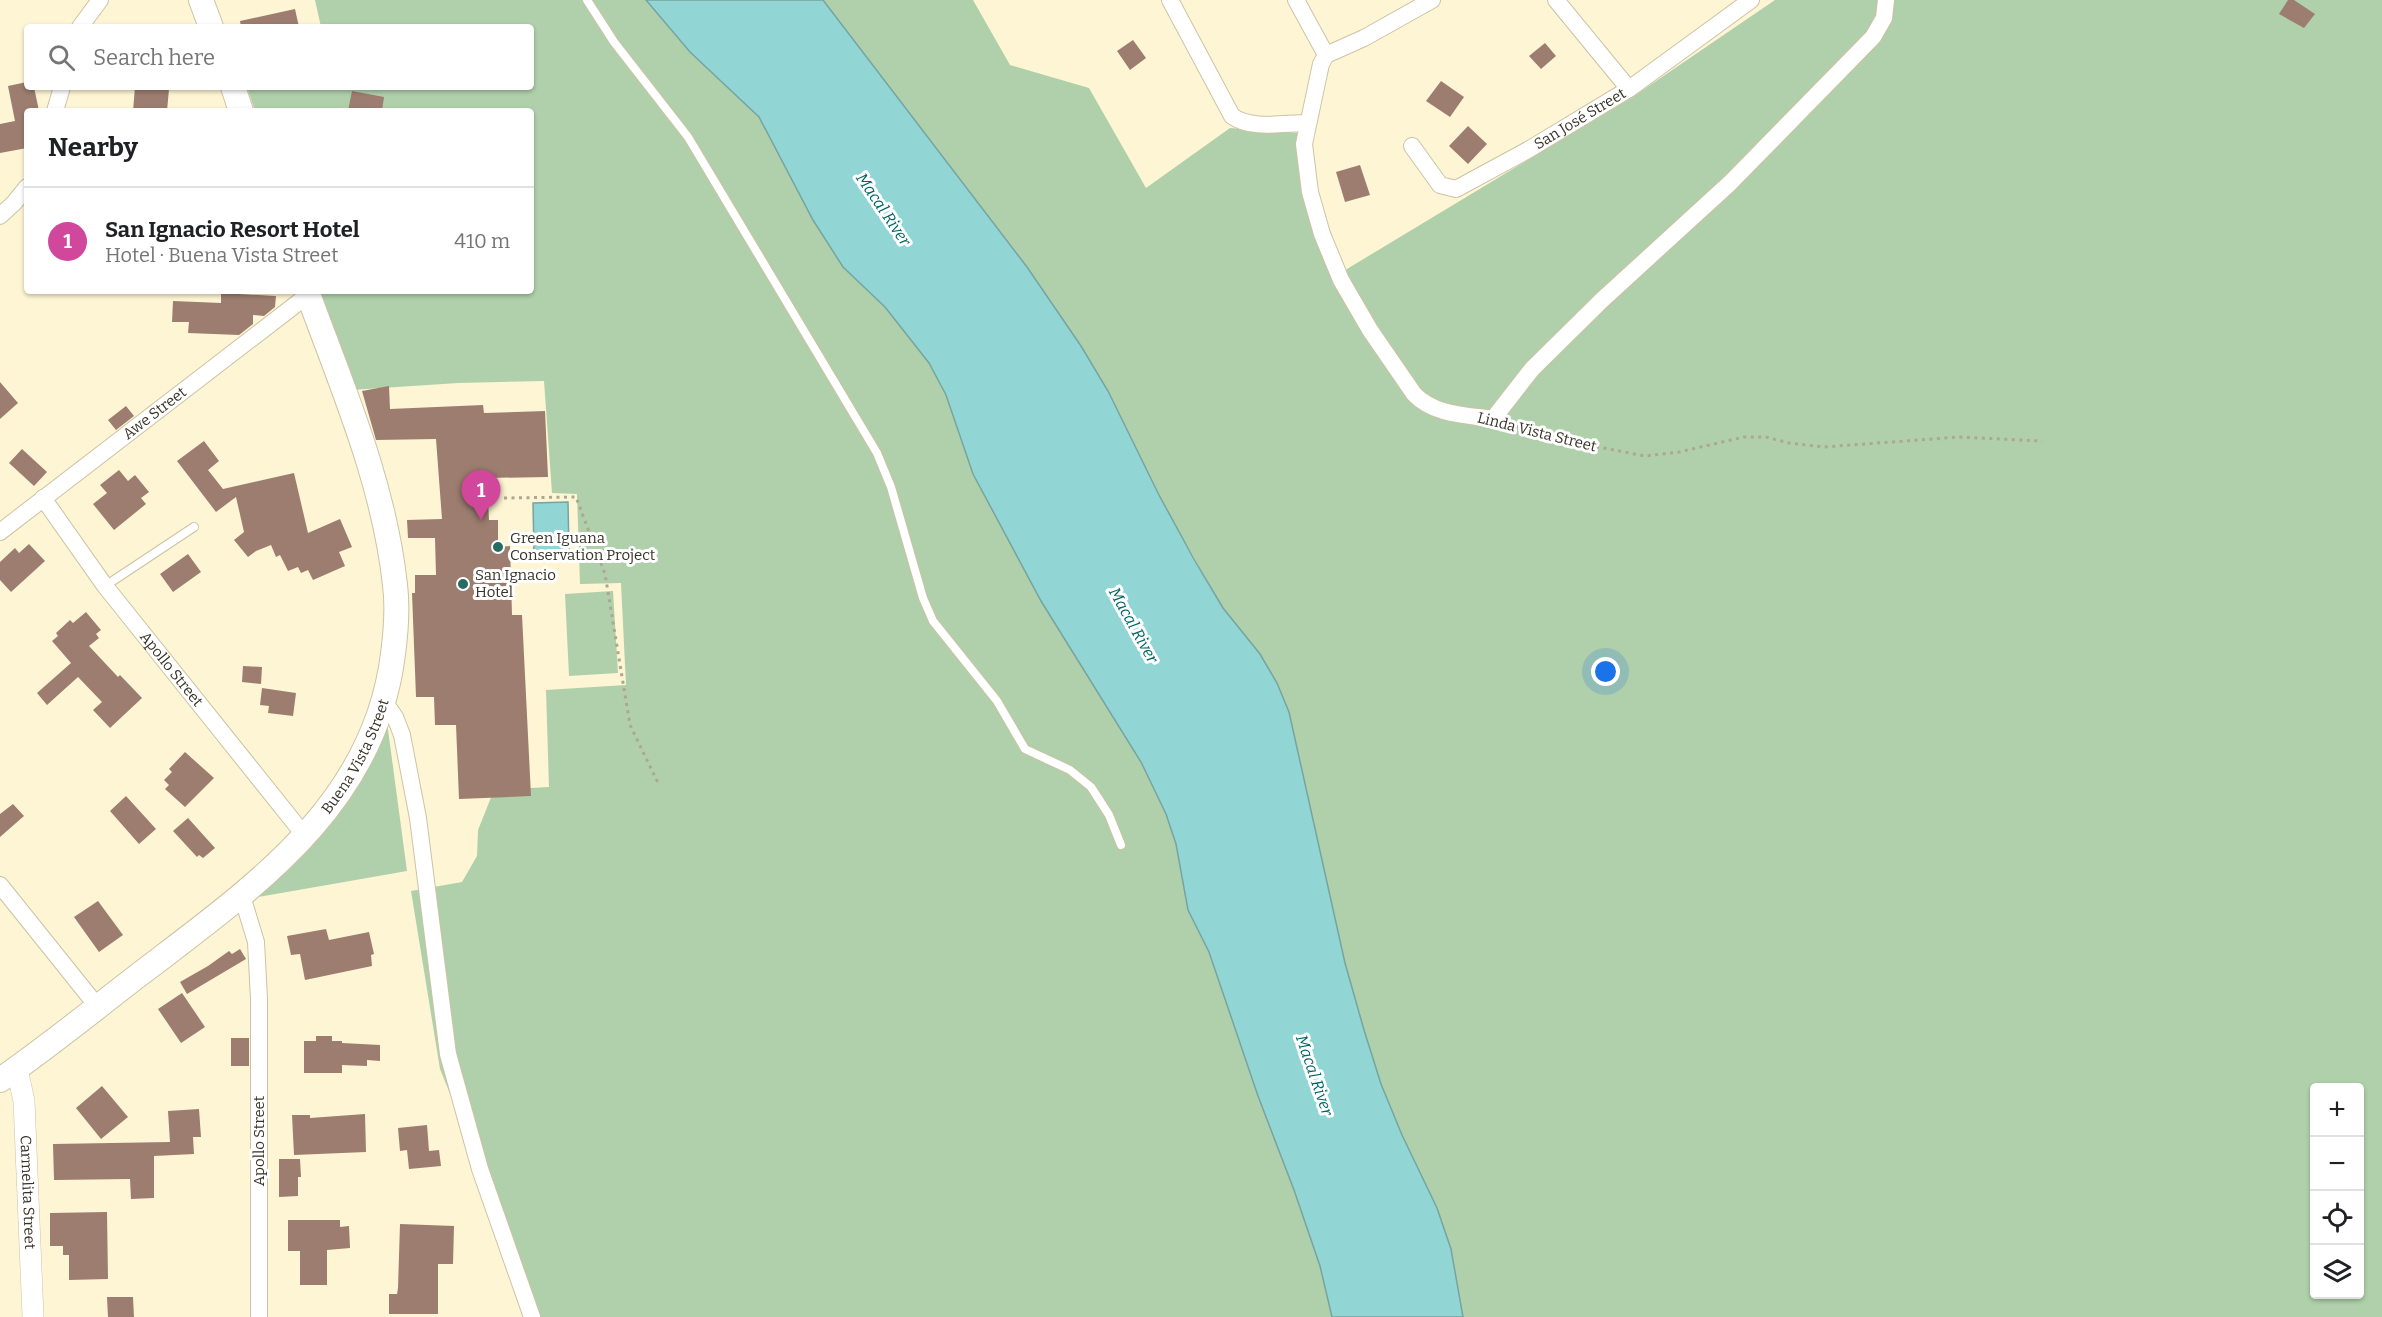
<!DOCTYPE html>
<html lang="en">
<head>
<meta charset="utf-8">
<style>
	body { margin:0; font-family:Bitter,serif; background:#f2f2f2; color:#202124 }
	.controls { position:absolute; right:18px; bottom:18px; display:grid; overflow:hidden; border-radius:6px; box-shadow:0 2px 4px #0004 }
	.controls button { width:54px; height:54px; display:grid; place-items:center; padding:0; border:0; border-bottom:2px solid #e0e0e0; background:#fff; color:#202124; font:30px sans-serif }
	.you { position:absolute; left:1606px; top:672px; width:21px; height:21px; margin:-15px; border:4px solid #fff; border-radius:50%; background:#1a73e8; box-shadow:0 0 0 9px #1a73e833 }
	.badge { display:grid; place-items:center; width:39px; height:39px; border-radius:50%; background:#111827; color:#fff; font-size:20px; font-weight:700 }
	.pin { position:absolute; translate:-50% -50px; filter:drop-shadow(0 2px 3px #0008) }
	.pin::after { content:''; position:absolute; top:32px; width:21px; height:18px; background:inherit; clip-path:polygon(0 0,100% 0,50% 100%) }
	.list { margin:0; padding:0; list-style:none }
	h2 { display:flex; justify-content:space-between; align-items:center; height:78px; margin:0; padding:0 24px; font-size:26px }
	h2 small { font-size:20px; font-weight:400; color:#757577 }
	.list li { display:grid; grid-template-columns:39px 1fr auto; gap:18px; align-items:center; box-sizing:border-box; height:108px; padding:0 24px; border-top:2px solid #e0e0e0 }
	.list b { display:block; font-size:22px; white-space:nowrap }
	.list p { margin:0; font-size:20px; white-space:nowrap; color:#757577 }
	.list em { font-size:20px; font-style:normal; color:#757577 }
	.icon { flex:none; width:33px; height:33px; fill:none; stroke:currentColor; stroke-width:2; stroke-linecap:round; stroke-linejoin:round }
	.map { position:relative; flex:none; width:2382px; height:1317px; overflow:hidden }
	.search { position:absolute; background:#fff; box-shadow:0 2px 4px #0004; left:24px; top:24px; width:510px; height:66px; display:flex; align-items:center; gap:15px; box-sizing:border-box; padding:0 21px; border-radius:6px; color:#757577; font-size:22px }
	.panel { position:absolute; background:#fff; box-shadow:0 2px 4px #0004; left:24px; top:108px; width:510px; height:186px; border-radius:6px }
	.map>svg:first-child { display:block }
</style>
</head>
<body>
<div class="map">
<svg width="2382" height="1317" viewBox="0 0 2382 1317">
	<rect width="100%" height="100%" fill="#fef5d4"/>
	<path fill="#afd0aa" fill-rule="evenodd" d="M315,0H646L690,52L759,117L813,220L843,267L885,307L929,363L946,395L973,474L1041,601L1141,762L1166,814L1176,844L1188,910L1209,952L1258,1096L1294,1190L1320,1266L1332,1317H533L482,1173L440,1069L411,891L462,882L477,856L478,830L494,790L549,787L546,690L626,685L621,583L580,584L577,494L552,493L544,381L458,383L351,390L317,291H531V111H255L247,87H531V27H321Z
		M823,0H973L1010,65L1089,88L1146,188L1230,128L1298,133L1337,275L1637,94L1775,0H2382V1317H1463L1451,1249L1437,1208L1402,1135L1381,1084L1364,1030L1345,963L1289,712C1272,671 1251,642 1223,608L1027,267ZM2314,1088H2360V1294H2314Z
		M613,591L618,673L569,676L565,594Z
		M384,700L407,871L235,901L317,824Z"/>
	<path fill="#91d5d4" stroke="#76a4a0" stroke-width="1.5" d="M646,0H823L1027,267L1081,346L1108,391L1159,495L1195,561L1223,608L1260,654L1277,683L1289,712L1345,963L1364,1030L1381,1084L1402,1135L1437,1208L1451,1249L1463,1317H1332L1320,1266L1294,1190L1258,1096L1209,952L1188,910L1176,844L1166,814L1141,762L1041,601L973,474L946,395L929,363L885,307L843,267L813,220L759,117L690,52Z
		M568,502L569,552L534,553L533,503Z"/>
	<path fill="#9c7d6f" d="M2288,0H2294L2315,14L2304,28L2279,14Z
		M295,9L299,27H241L240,21Z
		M1133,40L1146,58L1130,70L1117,51Z
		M1545,43L1556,56L1541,69L1529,56Z
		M1441,81L1464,97L1450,117L1426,101Z
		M27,82V87H34L39,111H27V148L0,153V124L15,121L8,86Z
		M135,87L169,89L167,111H133Z
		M352,91L384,97L382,111H348Z
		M1468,126L1487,144L1468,164L1449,146Z
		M1360,165L1370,195L1345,202L1336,172Z
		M221,293L276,296L275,307L264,316L253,315V324L239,335L188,333L189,322H172L173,301L221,303Z
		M0,382L18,403L0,419Z
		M389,386L390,409L483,405L484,413L545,411L548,477L487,478L489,520H498V547L510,546L512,615H522L531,796L459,799L456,725H435L434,697H416L412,593H415V575H436L435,538H408L407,520L442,519L436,439L376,440L362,391Z
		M126,406L134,416L116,430L108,420Z
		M204,441L219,461L208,470L223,489L294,473L308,533L340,519L352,547L339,552L345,566L313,580L308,570L301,573L298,567L288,571L280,555L276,557L271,545L256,551L248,557L234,540L244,532L236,497L216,512L177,461Z
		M22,449L47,472L34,486L9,463Z
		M119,470L128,481L135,475L149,492L141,498L146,504L114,530L93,504L107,493L100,485Z
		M29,544L45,561L11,592L0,580V562L15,548L19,553Z
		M188,554L201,572L173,592L160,574Z
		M86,612L101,630L96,634L99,638L89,646L118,677L120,675L142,698L110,728L93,710L102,702L78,677L47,705L37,693L71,663L52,641L58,636L56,633L70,620L73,623Z
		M243,666L262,667L261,684L242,682Z
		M262,688L296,693L293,716L268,713L269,706L260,705Z
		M185,752L214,778L185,807L165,789L169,785L164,780L172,772L169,769Z
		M126,796L156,829L139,844L110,811Z
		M13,804L24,816L0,837V814Z
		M188,818L215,848L203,858L199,855L197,857L173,831Z
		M98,901L123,935L99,952L74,917Z
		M326,929L329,940L369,932L374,954L371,955L372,966L305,980L300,954L291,955L287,936Z
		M240,949L246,959L187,994L180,982L208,966L229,951L232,954Z
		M182,993L205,1027L181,1043L158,1009Z
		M316,1036H332V1041H342V1043L380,1045V1061L367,1060V1066L342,1065V1073H304V1041H316Z
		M231,1038H249V1066H231Z
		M102,1086L128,1117L101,1139L76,1108Z
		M199,1109L201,1137H193L194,1154L154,1156V1198L131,1199L130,1179L54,1180L53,1144L170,1142L168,1111Z
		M365,1114L366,1152L294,1155L292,1115H310V1118Z
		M427,1125L429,1151L439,1150L441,1166L409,1169L407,1150L400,1151L398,1128Z
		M279,1159H300L301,1177H298V1196L279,1197Z
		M107,1212L108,1279L69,1280V1255H63V1246H50V1213Z
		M288,1220H340V1227L349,1226L350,1248L327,1250V1285H300V1251H288Z
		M400,1224L454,1226L453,1264H438V1314H389V1294H397L398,1288Z
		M107,1297H133L134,1317H108Z"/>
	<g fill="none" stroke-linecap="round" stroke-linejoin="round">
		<defs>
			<path id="service" d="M587,0L614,42L688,137L877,453L891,487L923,598L933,621L997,701L1025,749L1070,770L1091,787L1109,815L1121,845
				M105,586L194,527"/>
			<g id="minor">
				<path d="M1170,0L1232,116C1251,130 1284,123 1307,123"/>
				<path d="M1296,0L1326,55"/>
				<path d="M1432,0L1364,38L1326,55L1321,64L1304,144L1310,192L1322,234L1341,280L1370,330L1414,394C1434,415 1465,415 1493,419L1532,369L1602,300L1730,183L1873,37L1884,18L1886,0"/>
				<path d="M1556,0L1629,89"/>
				<path d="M80,27L100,0"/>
				<path d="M55,111L62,87"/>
				<path id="s1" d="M1412,146L1440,185L1456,189L1528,150L1629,89L1751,0"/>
				<path d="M0,216L14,203L27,187"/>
				<path id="s2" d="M43,498L105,586L305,836"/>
				<path id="s3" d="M0,532L308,295"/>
				<path d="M384,701L395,717L402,735L418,818L448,1054L480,1169L532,1317"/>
				<path d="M0,885L97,1006"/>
				<path d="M242,896L256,942L259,999V1317"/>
			</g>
			<g id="tertiary">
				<path id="s4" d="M17,1069L24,1101L33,1317"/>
			</g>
			<g id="secondary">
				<path d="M201,0L211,27"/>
				<path d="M233,87L241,111"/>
				<path id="s5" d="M0,1080C51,1045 99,1005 148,968C258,884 375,802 393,654C396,631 398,608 395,585C384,482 342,387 307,291"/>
			</g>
		</defs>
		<use href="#service" stroke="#ccc3a4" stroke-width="10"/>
		<use href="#minor" stroke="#ccc3a4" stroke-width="18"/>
		<use href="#tertiary" stroke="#ccc3a4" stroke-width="22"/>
		<use href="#secondary" stroke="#ccc3a4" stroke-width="26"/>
		<path stroke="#aea78e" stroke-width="3" stroke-dasharray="3 4.5" stroke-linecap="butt" d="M1509,424L1578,443L1645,456L1679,452L1744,437H1766L1789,443L1824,447L1959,437L2042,441
			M504,498L576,497L605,574L630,725L659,785"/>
		<use href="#service" stroke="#fff" stroke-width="8"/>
		<use href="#minor" stroke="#fff" stroke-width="16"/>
		<use href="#tertiary" stroke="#fff" stroke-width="21"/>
		<use href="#secondary" stroke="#fff" stroke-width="24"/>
	</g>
	<g fill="#256c63" stroke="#fff" stroke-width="2">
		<circle cx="498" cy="547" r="6"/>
		<circle cx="463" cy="584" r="6"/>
	</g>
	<g text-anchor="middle" stroke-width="6" stroke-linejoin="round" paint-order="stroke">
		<g font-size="15" fill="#363226" stroke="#fff">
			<text dy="5" stroke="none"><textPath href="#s1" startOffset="207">San José Street</textPath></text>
			<text dy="5" stroke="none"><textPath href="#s3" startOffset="195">Awe Street</textPath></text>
			<text transform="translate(1537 432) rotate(14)" y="5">Linda Vista Street</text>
			<text dy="5" stroke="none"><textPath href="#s2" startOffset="214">Apollo Street</textPath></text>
			<text dy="5" stroke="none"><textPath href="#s5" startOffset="486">Buena Vista Street</textPath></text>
			<text transform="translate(259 1141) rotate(-90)" y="5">Apollo Street</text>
			<text dy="5" stroke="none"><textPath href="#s4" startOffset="124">Carmelita Street</textPath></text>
		</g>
		<g font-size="15" fill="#363226" stroke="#fff" text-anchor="start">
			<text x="510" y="543">Green Iguana<tspan x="510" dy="17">Conservation Project</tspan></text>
			<text x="475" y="580">San Ignacio<tspan x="475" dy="17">Hotel</tspan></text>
		</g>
		<g font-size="16" font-style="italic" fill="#006565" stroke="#fff">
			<text transform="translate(884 209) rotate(56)" y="6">Macal River</text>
			<text transform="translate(1134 625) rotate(61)" y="6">Macal River</text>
			<text transform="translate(1315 1075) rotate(71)" y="6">Macal River</text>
		</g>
	</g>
</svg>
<div class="controls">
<button>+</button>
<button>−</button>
<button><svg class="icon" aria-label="locate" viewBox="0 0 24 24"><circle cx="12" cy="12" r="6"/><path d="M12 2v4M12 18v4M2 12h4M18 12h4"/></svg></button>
<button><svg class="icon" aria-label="layers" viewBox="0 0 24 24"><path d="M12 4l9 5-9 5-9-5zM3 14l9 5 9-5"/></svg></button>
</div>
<div class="you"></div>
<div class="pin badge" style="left:481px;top:520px;background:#d1479c">1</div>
<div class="search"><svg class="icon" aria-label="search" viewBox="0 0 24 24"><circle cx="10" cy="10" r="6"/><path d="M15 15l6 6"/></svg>Search here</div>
<section class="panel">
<h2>Nearby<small></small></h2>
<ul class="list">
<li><span class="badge" style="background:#d1479c">1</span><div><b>San Ignacio Resort Hotel</b><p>Hotel · Buena Vista Street</p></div><em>410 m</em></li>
</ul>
</section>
</div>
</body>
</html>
